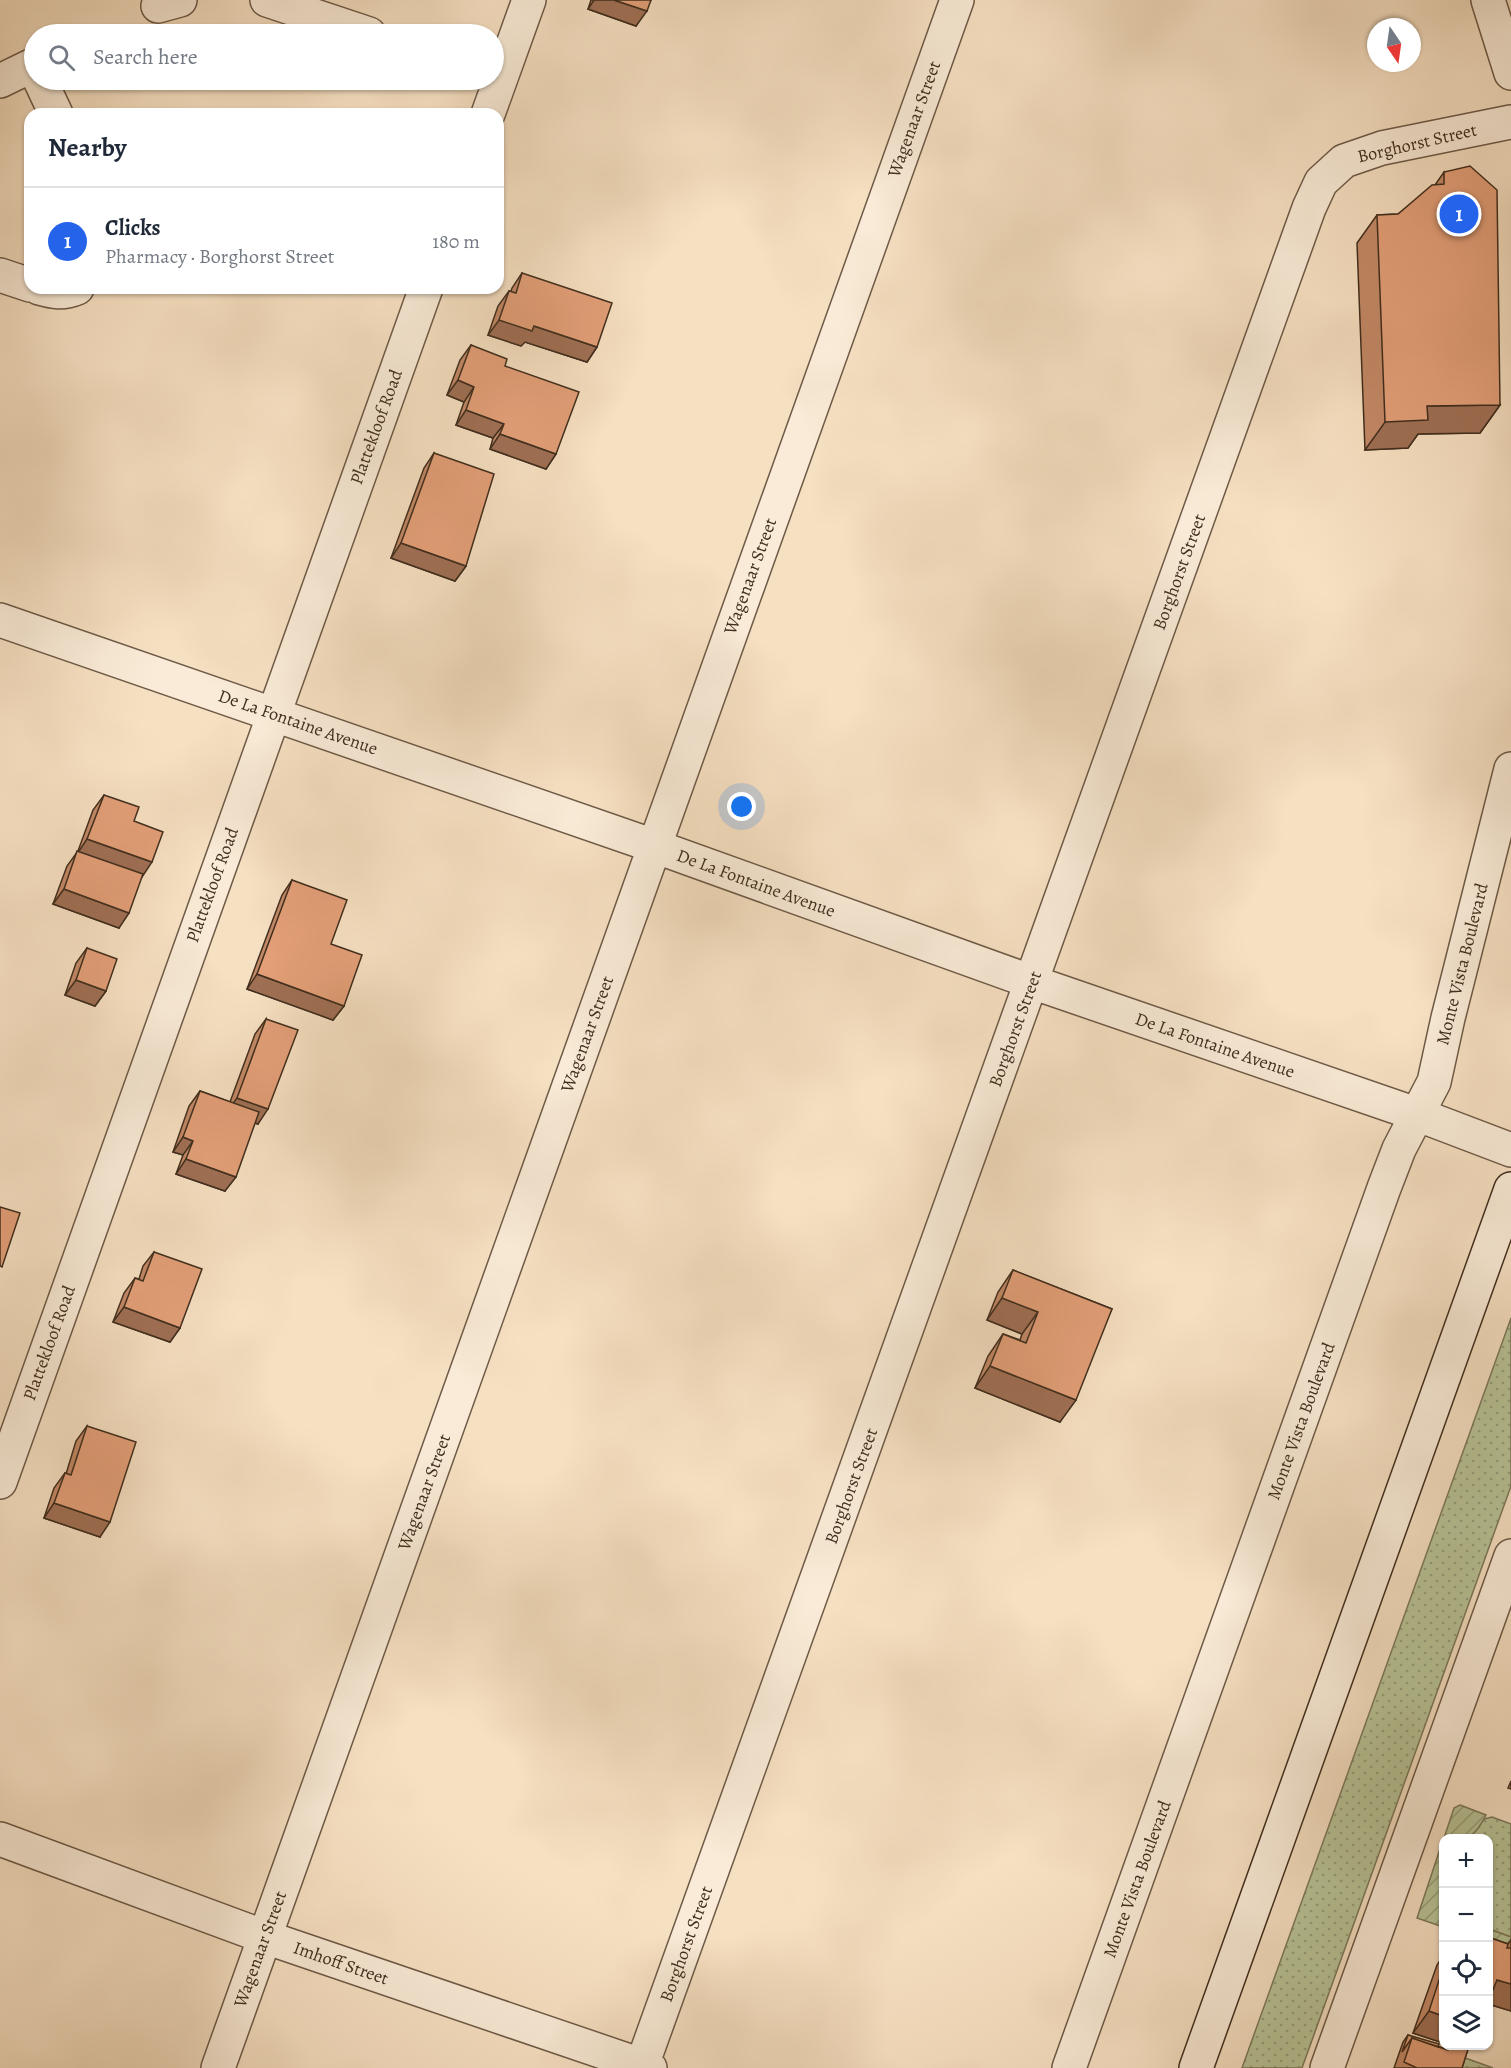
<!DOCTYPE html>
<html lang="en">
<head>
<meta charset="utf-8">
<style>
	body { margin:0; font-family:Alegreya,serif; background:#f2f2f3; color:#1f2937 }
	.controls { position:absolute; right:18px; bottom:18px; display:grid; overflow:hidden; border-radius:12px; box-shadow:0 2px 4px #0004 }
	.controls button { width:54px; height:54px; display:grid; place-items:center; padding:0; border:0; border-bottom:2px solid #e0e1e3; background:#fff; color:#1f2937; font:30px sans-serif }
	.compass { position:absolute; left:1367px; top:18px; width:54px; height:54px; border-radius:50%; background:#fff; box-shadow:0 2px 4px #0004; rotate:167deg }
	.you { position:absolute; left:742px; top:807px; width:21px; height:21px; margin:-15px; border:4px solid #fff; border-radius:50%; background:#1a73e8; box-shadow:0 0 0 9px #1a73e833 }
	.badge { display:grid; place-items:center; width:39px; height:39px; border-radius:50%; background:#2563eb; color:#fff; font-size:20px; font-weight:700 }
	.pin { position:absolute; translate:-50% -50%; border:3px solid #fff; box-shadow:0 2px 6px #0006 }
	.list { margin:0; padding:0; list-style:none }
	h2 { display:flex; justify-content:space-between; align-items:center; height:78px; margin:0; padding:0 24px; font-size:26px }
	h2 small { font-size:20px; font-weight:400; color:#747a83 }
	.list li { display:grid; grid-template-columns:39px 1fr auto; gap:18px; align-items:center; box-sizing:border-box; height:108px; padding:0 24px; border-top:2px solid #e0e1e3 }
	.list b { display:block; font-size:22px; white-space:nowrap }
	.list p { margin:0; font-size:20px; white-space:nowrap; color:#747a83 }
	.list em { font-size:20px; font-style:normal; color:#747a83 }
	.icon { flex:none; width:33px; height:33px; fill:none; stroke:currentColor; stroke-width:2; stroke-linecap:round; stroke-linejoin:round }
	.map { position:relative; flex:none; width:1511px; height:2068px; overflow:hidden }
	.search { position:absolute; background:#fff; box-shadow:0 2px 4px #0004; left:24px; top:24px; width:480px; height:66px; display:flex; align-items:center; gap:15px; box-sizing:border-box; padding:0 21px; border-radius:33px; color:#747a83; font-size:22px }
	.panel { position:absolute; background:#fff; box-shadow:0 2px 4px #0004; left:24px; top:108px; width:480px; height:186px; border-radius:18px }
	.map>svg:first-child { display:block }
</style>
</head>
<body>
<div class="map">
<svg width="1511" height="2068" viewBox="0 0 1511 2068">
	<defs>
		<pattern id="grass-dots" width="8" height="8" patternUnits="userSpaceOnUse" patternTransform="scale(1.5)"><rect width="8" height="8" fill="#b7c397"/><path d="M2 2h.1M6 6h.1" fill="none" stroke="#969f7b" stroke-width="1.8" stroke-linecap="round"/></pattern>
		<pattern id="garden-furrows" width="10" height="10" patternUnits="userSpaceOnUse" patternTransform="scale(1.5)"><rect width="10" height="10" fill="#b7c397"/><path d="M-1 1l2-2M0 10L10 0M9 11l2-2" fill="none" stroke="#969f7b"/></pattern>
	</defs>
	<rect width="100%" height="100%" fill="#f6e0c2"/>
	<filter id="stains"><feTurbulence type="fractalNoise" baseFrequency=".00333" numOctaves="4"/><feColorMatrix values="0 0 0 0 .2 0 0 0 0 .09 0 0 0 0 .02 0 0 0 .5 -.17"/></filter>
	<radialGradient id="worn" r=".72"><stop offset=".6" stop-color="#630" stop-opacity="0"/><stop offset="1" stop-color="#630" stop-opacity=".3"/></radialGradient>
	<path fill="url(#grass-dots)" stroke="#7c785a" stroke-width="1.5" d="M1511,1318V1486L1302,2068H1242Z
		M1492,1817L1511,1824V1937L1489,1929L1488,1838H1466L1475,1832L1484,1819Z
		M1457,2055L1493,2068H1454Z"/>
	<path fill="url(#garden-furrows)" stroke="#7c785a" stroke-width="1.5" d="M1460,1805L1486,1815C1474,1839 1468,1839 1444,1838L1454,1808Z
		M1443,1840V1927L1417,1918Z
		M1489,1929L1511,1937V1951L1489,1943Z"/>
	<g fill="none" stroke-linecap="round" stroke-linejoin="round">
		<defs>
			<path id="street" d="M267,0L369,34
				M1488,0L1511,73
				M158,6L180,0
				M40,80L56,114
				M0,81L33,65L34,68
				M488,114L529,0
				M0,275L30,285
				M39,288C53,292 63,294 77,288
				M0,620L654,846L1032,982L1419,1115L1511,1150
				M0,1482L426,288
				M0,1839L265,1937L650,2068
				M218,2068L957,0
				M641,2068L1309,208L1321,182L1344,161L1382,148L1511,122
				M1069,2068L1384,1188L1399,1149L1434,1082L1448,1018L1511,769
				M1327,2068L1511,1556"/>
			<path id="secondary" d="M1196,2068L1511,1189"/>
		</defs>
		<use href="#street" stroke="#6e5a47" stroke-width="36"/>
		<use href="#secondary" stroke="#402e1e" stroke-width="36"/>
		<use href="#street" stroke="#f9ebd7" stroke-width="33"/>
		<use href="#secondary" stroke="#f9ebd7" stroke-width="33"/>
	</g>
	<path fill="#c38967" stroke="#402e1e" stroke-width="1.5" d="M591,0H651L636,26L588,9Z
		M1444,172L1500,405L1480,433L1418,434L1408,448L1365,450L1357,243L1377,215L1398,214L1435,185Z
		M522,273L597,347L587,362L525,342L521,346L488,335L498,306L509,291H511L512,288Z
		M471,345L505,366L556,454L546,469L490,449L493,438L456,425L464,402L447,395L460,360Z
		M434,453L466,566L455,581L391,558L424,468Z
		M104,795L134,821L142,876L119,928L53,904L67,866L78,851L93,810Z
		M292,880L331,944L344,1006L333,1020L247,989L282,895Z
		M87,948L106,991L95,1006L65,995L76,963Z
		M266,1019L258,1124L255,1123L225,1191L176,1174L183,1155L173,1152L189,1106L200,1091L230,1102L255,1034Z
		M154,1252L180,1328L170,1342L113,1322L124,1293L135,1278L139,1279L143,1266Z
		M1013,1270L1112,1309L1060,1422L975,1388L988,1356L1003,1334L1020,1340L1022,1334L987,1320L998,1292Z
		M87,1426L100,1537L44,1518L54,1488L65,1473L66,1474L76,1441Z
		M1511,1781V1789L1508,1788Z
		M1488,1937L1508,1944L1511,1940V2011L1488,2004Z
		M1443,1956V2043L1413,2033L1437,1965Z
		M1408,2035L1445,2049L1448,2046H1469L1462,2068H1394L1403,2042Z"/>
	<path fill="#9f6f54" stroke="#402e1e" stroke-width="1.5" d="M594,0H614L647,11L636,26L588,9Z
		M499,320L534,326L597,347L587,362L525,342L521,346L488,335Z
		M458,380L474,387L464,402L447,395Z
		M1500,405L1480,433L1418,434L1408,448L1365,450L1385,422L1427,406Z
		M466,410L504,424L493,438L456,425Z
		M500,434L556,454L546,469L490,449Z
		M401,543L466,566L455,581L391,558Z
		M87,839L152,862L142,877L77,854Z
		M64,889L129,913L119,928L53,904Z
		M257,974L344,1006L333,1020L247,989Z
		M76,980L106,991L95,1006L65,995Z
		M237,1098L268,1109L258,1124L226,1113Z
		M183,1137L193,1141L183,1155L173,1152Z
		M186,1159L236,1177L225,1191L176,1174Z
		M1002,1298L1038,1312L1022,1334L987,1320Z
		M124,1307L180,1328L170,1342L113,1322Z
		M990,1366L1076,1400L1060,1422L975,1388Z
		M54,1503L110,1522L100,1537L44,1518Z
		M1497,1980L1511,1984V2011L1488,2004V1992Z
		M1429,2011L1443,2016V2043L1413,2033Z"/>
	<path fill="#e39f78" stroke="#402e1e" stroke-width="1.5" d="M614,0H651L647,11Z
		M1470,166L1497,190L1500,405L1427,406L1428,420L1385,422L1377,215L1398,214L1432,185L1444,184V172Z
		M522,273L612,303L597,347L534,326L532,331L499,320L509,291L516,293Z
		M471,345L507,359L505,366L579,392L556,454L500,434L504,424L466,410L474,387L458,380Z
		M434,453L494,474L466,566L401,543Z
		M104,795L139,807L134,821L163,832L152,862L87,839Z
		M77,851L143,874L129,913L64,889Z
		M292,880L347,900L331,944L362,955L344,1006L257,974Z
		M87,948L117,959L106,991L76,980Z
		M266,1019L298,1030L268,1109L237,1098Z
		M200,1091L259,1112L236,1177L186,1159L193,1141L183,1137Z
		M0,1207L20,1213L2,1267L0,1266Z
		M154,1252L202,1269L180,1328L124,1307L135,1278L143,1281Z
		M1013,1270L1112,1309L1076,1400L990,1366L1003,1334L1026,1343L1038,1312L1002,1298Z
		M87,1426L136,1442L110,1522L54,1503L65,1473L71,1475Z
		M1488,1937L1508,1944L1507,1948H1511V1984L1497,1980L1488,2002Z
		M1443,1968V2016L1429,2011Z
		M1408,2035L1439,2044L1438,2047L1412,2038L1402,2052Z
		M1412,2038L1448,2050L1450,2046H1469L1462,2068H1417L1404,2062Z"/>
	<g text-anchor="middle" stroke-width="4.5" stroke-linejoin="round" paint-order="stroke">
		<g font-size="18" fill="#402e1e" stroke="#f9ebd7">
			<text transform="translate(914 119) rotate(-70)" y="6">Wagenaar Street</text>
			<text transform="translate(1417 143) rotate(-13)" y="6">Borghorst Street</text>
			<text transform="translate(376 427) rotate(-70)" y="6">Plattekloof Road</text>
			<text transform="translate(1179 572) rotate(-70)" y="6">Borghorst Street</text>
			<text transform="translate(750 576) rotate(-70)" y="6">Wagenaar Street</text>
			<text transform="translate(298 722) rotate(19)" y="6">De La Fontaine Avenue</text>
			<text transform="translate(756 883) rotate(20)" y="6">De La Fontaine Avenue</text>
			<text transform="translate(212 885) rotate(-70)" y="6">Plattekloof Road</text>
			<text transform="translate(1462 964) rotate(-76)" y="6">Monte Vista Boulevard</text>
			<text transform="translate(1015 1029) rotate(-70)" y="6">Borghorst Street</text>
			<text transform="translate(587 1034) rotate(-70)" y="6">Wagenaar Street</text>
			<text transform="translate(1215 1045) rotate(19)" y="6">De La Fontaine Avenue</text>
			<text transform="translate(49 1343) rotate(-70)" y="6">Plattekloof Road</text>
			<text transform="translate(1301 1421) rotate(-70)" y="6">Monte Vista Boulevard</text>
			<text transform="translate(851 1486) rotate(-70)" y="6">Borghorst Street</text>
			<text transform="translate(424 1492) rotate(-70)" y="6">Wagenaar Street</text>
			<text transform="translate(1137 1879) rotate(-70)" y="6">Monte Vista Boulevard</text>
			<text transform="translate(686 1944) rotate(-70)" y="6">Borghorst Street</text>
			<text transform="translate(260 1949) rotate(-70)" y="6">Wagenaar Street</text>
			<text transform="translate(341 1963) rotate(19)" y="6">Imhoff Street</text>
		</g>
	</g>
	<rect width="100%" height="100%" filter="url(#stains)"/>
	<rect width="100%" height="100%" fill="url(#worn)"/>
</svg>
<div class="controls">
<button>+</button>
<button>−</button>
<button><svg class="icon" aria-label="locate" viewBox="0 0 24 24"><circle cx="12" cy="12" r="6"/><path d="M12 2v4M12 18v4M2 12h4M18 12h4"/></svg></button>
<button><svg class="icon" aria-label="layers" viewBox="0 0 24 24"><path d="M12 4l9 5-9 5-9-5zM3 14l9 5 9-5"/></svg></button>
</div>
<svg class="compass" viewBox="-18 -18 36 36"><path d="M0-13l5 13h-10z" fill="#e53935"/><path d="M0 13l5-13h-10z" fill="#747a83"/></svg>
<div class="you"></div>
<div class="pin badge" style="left:1459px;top:214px">1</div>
<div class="search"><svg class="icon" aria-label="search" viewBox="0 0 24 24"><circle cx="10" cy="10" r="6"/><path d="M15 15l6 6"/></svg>Search here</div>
<section class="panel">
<h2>Nearby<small></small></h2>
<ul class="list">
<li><span class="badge">1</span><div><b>Clicks</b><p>Pharmacy · Borghorst Street</p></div><em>180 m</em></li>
</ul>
</section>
</div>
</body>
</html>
